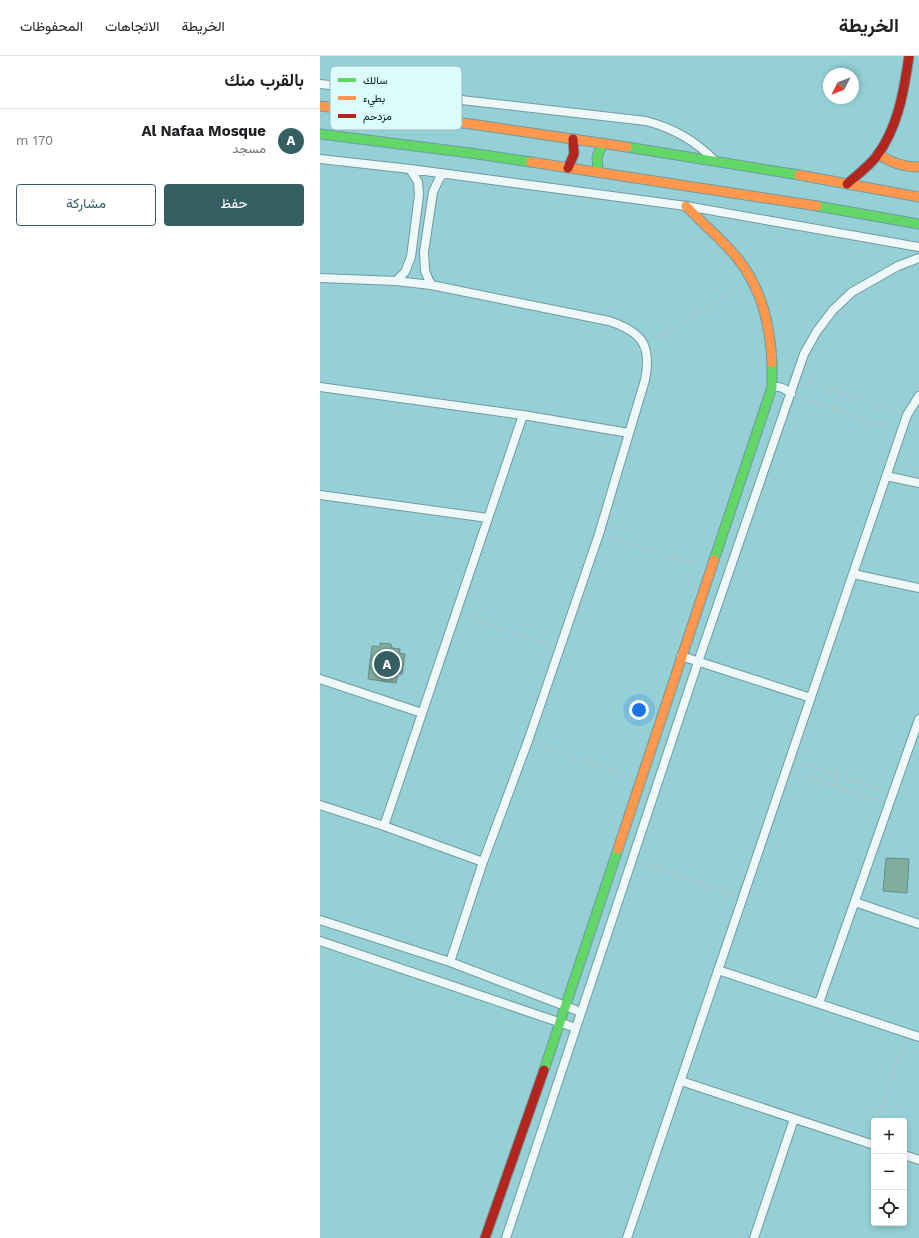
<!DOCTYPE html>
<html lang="ar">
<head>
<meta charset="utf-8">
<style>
	body { margin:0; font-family:"Work Sans",Vazirmatn,sans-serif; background:#f6f6f6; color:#202124; direction:rtl }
	.controls { position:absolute; right:12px; bottom:12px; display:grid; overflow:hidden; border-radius:4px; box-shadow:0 2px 6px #0003 }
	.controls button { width:36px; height:36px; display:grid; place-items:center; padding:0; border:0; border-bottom:1px solid #e0e0e0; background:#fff; color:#202124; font:20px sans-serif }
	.compass { position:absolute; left:503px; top:12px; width:36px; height:36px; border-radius:50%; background:#fff; box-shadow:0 2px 6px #0003; rotate:228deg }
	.you { position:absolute; left:319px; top:654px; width:14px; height:14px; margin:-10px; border:3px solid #fff; border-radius:50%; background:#1a73e8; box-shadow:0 0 0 6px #1a73e833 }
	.badge { display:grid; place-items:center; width:26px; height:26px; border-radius:50%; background:#346064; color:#fff; font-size:13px; font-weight:700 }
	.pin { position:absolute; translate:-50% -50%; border:2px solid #fff; box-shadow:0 1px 4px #0006 }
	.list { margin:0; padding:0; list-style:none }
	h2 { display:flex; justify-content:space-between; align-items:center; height:52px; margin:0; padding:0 16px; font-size:17px }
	h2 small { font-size:13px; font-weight:400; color:#757577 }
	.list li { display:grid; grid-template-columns:26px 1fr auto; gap:12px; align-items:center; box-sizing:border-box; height:64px; padding:0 16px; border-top:1px solid #e0e0e0 }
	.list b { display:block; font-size:15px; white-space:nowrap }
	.list p { margin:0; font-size:13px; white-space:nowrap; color:#757577 }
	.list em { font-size:13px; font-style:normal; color:#757577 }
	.actions { display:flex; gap:8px; padding:12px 16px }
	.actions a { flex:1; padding:9px 0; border:1px solid #346064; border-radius:4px; text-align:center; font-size:14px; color:#346064 }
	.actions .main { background:#346064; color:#fff }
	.icon { flex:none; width:22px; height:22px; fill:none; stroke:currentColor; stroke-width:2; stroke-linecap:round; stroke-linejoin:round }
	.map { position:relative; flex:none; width:599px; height:1182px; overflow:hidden; direction:ltr }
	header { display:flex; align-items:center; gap:24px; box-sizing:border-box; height:56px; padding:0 20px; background:#fff; border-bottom:1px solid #e0e0e0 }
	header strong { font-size:19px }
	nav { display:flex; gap:22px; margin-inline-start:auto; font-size:14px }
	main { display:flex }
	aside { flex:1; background:#fff }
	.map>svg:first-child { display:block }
</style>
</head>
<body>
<header>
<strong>الخريطة</strong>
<nav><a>الخريطة</a><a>الاتجاهات</a><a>المحفوظات</a></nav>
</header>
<main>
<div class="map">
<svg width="599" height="1182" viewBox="0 0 599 1182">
	<rect width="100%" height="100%" fill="#94d0d6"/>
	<path fill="#80ae9e" stroke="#678c85" d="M60,587L71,588L72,592L80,593L79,597L85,598L82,618L78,617L76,627L48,623L52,590L60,591Z
		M566,802L589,803L587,837L563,835Z"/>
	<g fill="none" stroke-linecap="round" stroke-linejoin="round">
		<defs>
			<path id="street" d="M0,28L326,65C353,72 376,85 395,105
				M0,103L90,113L366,150L599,191
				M0,222L76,225L111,229L289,265C322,276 332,289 325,324L279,478L208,685L163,806L130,906
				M76,225L85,216L91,201L99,139L98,126L90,113
				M111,229L105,215L104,196L113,136L119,123L123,118
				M0,331L203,359L309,377
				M452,331C460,330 465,332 471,338
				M566,420L599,427
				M0,439L168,462
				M533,518L599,532
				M361,600L491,642
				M0,623L102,657
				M0,749L64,770L163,806
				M64,770L203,359
				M535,846L599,868
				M0,864L130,906L261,956
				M0,885L256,972
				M398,914L599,981
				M499,947L599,663
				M361,1025L554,1089
				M584,1099L599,1104
				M186,1182L378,606L484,298L497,275L513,254L532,236L578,210L599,202
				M307,1182L587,359L599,340
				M434,1182L474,1063"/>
			<path id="fast" d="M0,78L150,97L211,106
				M307,91L479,119
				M278,116L277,101L283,87
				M497,150L599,168
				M394,504L452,331V307
				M224,1014L298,793"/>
			<path id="slow" d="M0,50L151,68L307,91
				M558,98C571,107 583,111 599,111
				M211,106L497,150
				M479,119L599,141
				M366,150C383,168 403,184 418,203C442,233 450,269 452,307
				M298,793L394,504"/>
			<path id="jam" d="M248,112L254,98L253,83
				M527,128C537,119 548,111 556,101C578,72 584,35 589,0
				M165,1182L224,1014"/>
		</defs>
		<use href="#street" stroke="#709ba0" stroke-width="10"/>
		<use href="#fast" stroke="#709ba0" stroke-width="11"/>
		<use href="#slow" stroke="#709ba0" stroke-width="11"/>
		<use href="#jam" stroke="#709ba0" stroke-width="11"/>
		<path stroke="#b5c7c8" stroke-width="2" stroke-dasharray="2 2" stroke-linecap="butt" d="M332,285L424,229
			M484,323L580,356
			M478,341L574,374
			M515,353L520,335
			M287,480L382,510
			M145,559L233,591
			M215,687L311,721
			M478,705L566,735
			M473,716L562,746
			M514,730L518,718
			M320,806L416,839
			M557,1065L584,985
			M551,1081L554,1072"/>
		<use href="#street" stroke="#eff8f9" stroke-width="8"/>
		<use href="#fast" stroke="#63d668" stroke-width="9"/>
		<use href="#slow" stroke="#ff974d" stroke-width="9"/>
		<use href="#jam" stroke="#b3261e" stroke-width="9"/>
	</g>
	<rect x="10" y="10" width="132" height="64" rx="6" fill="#ddfafc" stroke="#9bbabc" stroke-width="1"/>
	<rect x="18" y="22" width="18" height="4" fill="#63d668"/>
	<rect x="18" y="40" width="18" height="4" fill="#ff974d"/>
	<rect x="18" y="58" width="18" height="4" fill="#b3261e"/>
	<g font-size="11" fill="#002427">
		<text x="43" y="28">سالك</text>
		<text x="43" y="46">بطيء</text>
		<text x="43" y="64">مزدحم</text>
	</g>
</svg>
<div class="controls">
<button>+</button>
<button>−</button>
<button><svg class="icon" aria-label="locate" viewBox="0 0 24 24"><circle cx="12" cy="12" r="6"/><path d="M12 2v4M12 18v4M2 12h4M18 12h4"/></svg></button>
</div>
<svg class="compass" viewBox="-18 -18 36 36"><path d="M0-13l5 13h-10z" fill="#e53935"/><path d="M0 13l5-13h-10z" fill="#757577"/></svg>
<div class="you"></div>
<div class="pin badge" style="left:67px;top:608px">A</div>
</div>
<aside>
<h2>بالقرب منك<small></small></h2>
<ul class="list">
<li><span class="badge">A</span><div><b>Al Nafaa Mosque</b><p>مسجد</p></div><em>170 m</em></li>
</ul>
<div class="actions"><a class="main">حفظ</a><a>مشاركة</a></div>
</aside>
</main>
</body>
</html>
